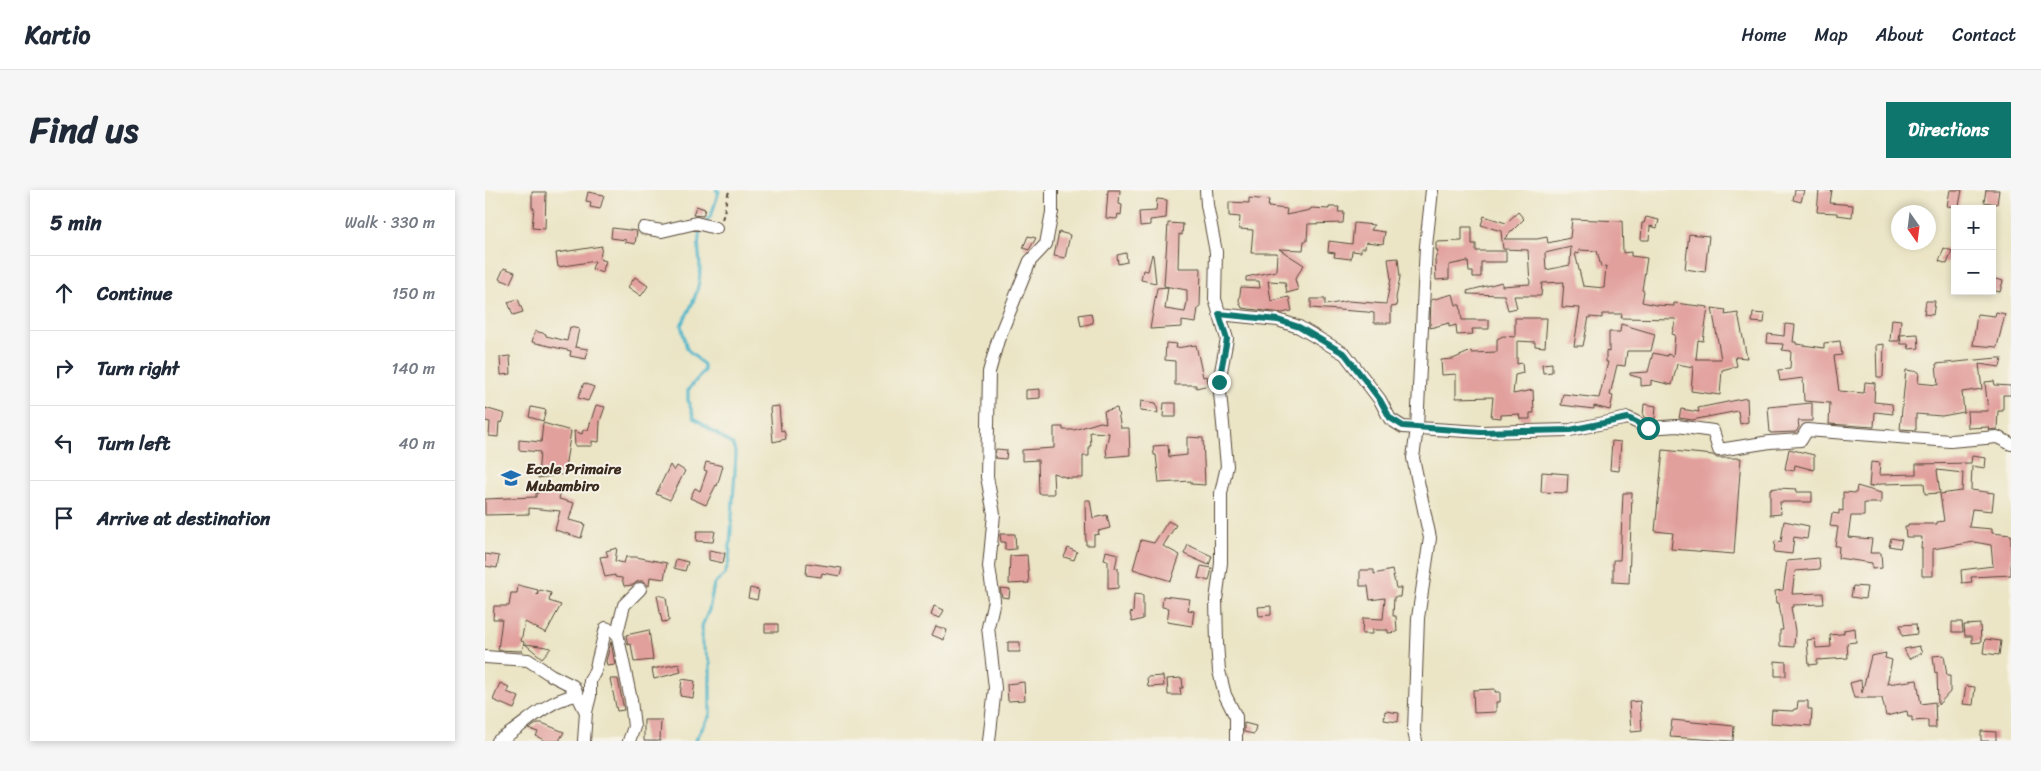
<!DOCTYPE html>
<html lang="en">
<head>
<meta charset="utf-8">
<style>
	body { margin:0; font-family:Sriracha,sans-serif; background:#f6f6f7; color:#1f2937 }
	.controls { position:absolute; right:15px; top:15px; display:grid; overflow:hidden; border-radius:0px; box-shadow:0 2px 8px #0003 }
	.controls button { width:45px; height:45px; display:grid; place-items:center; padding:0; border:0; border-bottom:1px solid #e0e1e3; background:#fff; color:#1f2937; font:25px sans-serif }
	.compass { position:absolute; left:1406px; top:15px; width:45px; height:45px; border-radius:50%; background:#fff; box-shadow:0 2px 8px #0003; rotate:166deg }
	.stop { position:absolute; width:15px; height:15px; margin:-11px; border:4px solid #0f766e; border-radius:50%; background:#fff }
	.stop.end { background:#0f766e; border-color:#fff; box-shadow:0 1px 5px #0008 }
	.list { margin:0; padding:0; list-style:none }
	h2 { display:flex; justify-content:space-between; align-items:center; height:65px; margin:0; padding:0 20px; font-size:21px }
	h2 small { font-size:16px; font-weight:400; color:#747a83 }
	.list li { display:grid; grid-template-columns:32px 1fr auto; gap:15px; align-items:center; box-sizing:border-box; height:75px; padding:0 20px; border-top:1px solid #e0e1e3 }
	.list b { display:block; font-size:19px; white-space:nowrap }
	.list em { font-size:16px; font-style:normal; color:#747a83 }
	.icon { flex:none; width:28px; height:28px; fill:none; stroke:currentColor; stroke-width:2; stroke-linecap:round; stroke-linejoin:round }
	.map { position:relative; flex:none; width:1526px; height:551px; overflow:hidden; border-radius:0px }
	header { display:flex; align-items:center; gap:30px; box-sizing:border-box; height:70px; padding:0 25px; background:#fff; border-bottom:1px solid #e0e1e3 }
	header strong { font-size:24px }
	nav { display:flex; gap:28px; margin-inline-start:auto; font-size:18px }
	.intro { display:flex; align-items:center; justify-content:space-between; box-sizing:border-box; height:120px; padding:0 30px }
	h1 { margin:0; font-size:35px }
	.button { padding:12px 22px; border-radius:0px; background:#0f766e; color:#fff; font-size:18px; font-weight:700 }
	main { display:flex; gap:30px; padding:0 30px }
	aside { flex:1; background:#fff; border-radius:0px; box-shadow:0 2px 8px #0003 }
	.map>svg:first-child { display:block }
</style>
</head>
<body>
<header>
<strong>Kartio</strong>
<nav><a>Home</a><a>Map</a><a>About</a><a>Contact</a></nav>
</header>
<div class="intro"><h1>Find us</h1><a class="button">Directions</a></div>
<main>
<aside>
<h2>5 min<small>Walk · 330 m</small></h2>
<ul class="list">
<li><svg class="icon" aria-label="ahead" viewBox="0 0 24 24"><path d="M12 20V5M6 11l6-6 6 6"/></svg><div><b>Continue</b></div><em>150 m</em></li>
<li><svg class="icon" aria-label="right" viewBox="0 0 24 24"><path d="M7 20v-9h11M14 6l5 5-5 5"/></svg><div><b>Turn right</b></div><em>140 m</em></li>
<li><svg class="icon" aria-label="left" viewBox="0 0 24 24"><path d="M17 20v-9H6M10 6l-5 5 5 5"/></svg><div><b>Turn left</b></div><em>40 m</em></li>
<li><svg class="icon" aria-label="arrive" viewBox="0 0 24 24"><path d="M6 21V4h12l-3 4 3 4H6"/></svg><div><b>Arrive at destination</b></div></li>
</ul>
</aside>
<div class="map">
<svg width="1526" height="551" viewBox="0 0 1526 551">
	<rect width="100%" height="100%" fill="#f7f3e8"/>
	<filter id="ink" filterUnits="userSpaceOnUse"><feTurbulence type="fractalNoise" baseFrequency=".02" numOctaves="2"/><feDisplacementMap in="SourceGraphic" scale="10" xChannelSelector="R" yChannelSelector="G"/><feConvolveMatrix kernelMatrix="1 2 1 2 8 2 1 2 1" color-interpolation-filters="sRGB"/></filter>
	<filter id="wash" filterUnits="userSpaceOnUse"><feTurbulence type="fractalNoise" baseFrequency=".0096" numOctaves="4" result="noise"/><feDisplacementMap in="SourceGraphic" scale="20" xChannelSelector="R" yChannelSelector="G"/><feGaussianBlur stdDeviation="1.12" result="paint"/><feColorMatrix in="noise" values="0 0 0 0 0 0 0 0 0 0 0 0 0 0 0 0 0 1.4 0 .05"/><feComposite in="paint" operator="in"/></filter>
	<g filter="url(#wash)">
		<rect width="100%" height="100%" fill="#ebe5c6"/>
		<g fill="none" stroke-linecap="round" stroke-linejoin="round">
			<path stroke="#4db6cb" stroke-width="3" d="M221,31L226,26L234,1L231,0
				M210,551L225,525V473L217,454V436L224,420L229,394L240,384L244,371L251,265L248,255L209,228L203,210V200L219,181V175L202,159L196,135C206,118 215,100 215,80C215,65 211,52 216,38"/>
		</g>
		<g id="blocks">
			<path fill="#e2a09d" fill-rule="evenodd" d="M623,0H635L634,14L637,15L636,25L633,24L632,29L621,28Z
				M1310,0H1319L1316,12L1308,10Z
				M1334,0H1347L1345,13L1368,15L1367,27L1352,25V23L1332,22Z
				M1465,0H1477L1474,16L1471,15V17L1462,16Z
				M1501,0H1514L1512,14L1499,12Z
				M47,2H61L60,39L47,38L49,18H47Z
				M103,2L119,5L115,19L105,17L106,12L101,11Z
				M764,8L784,10L783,17L802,19L801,25L825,20L826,18L844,19V17H854L853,22H859L858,33L823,34L822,51H819L818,60L794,59L819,75L810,89L813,100L802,103L800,92L783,91L786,111L804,107L807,121L797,123L757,118L754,111L756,97L775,98L774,91H761V87L791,81L792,63H766L768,40L754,39L755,27L744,26V12L764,13Z
				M672,9L682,10L681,28L665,30V35L655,36L654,22L671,21Z
				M211,16L220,19L218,26L208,25Z
				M1033,22L1039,29L1019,49H1052L1062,47L1063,53L1085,48L1087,29L1137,31L1138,63L1146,62V66L1162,68L1157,100L1159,101L1157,112L1171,115L1189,116V113L1223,117L1218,151L1213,150L1211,169H1236L1227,118L1241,120L1240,125L1253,123L1262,168L1250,167L1252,176L1237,180L1235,205L1206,201L1208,177L1192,174L1187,195L1166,190V195L1156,196V188L1145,185V183L1163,182L1168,163L1182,166V164L1188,166L1190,145L1187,144L1191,129L1136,128L1137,124H1117V128L1104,127L1098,156H1089L1095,118L1077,117L1079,92L1057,93L1056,106H1029L1032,118L1023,120L1019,105L983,104L982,101L1017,92V96L1045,94L1043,60L1018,59L1016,41L996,35L999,26L1021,33ZM1086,57L1085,75L1061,80L1060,63ZM1094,60L1112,61L1116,77L1121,76L1119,98L1098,96L1090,63L1094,64Z
				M1161,27L1174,30L1172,38L1165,36L1164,50H1156L1157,33H1159Z
				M683,33L698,34L697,45L694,44L693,78H716L715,118H713L711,133L697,131V137L665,139L672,98L683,97L680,119L700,122L702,112V100L679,96Z
				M869,33L889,35L886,40L900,42L898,54L881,52L880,58H876V62L867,61L866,69L849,67L850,63L843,62L844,51L867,54Z
				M977,37H987V54H991V61H1021V72H996V87H988V82H984L983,71L964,75V89L951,90L950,70L953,60H951V52L977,51Z
				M127,38L152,41L150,54L140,52L141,50L126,48Z
				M574,42L585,45L580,68L569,66Z
				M1204,44L1224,46L1220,82L1200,79Z
				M543,46L551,48L544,60L538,58Z
				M117,56L115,69L121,71L117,83L107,79L110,71L73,77L71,63Z
				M1459,58L1467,61L1462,74L1454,71Z
				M641,63L642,72L633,74L632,65Z
				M667,64L668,65L671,93L656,90L658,80L663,81Z
				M913,68L915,87L911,108L912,116L906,117V133H889V123L882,122L826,118V109H840V115L863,111L901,114L906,89L903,69Z
				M19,78L30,82L25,93L14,89Z
				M150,87L163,96L156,106L143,97Z
				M1507,88L1518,91L1515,102L1507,100Z
				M968,104L971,115H975L977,130H1004V139H987L988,144L972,145L971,135L964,137V133L945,138L946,110Z
				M33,109L38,122L28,125L23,112Z
				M1441,111H1450L1448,125L1439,124Z
				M1511,122L1520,124L1512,157L1488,155L1492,124L1510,126Z
				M606,123L608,133L596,136L594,125Z
				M1268,123L1280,124L1279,133L1267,132Z
				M1030,128H1062L1060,157L1050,156V152L1032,151V174L1037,173L1038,183L1030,185L1028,204L1048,200L1049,223H1045V229H1035L1034,224L1016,225V228L1006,227L1008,207L971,208V184L957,185L956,170L968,169L986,161L987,163L1012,162V149L1018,146L1030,147Z
				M1407,129L1416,130L1414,151H1405Z
				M1136,134L1170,144L1166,161H1142L1140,176L1132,175L1125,205L1128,206L1125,220L1109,216V219L1076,215L1078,204L1114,208L1123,172H1121V161L1124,162V142H1135Z
				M1300,134L1310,135L1308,152H1311V154L1339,158V153L1355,151L1357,165L1349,166L1354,201L1379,203L1380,192L1390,193L1389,212L1407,214L1408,224L1390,222L1389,237L1344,234L1345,213L1319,211L1318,188L1295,191L1293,180L1305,179L1306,161L1297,160L1298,154L1282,153L1283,144L1299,146Z
				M85,137L94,139L90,157L103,159L101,169L85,166L86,161L47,152L50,141L61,144V146L82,151Z
				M1433,144L1434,158L1424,159L1423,154H1416L1415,145Z
				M681,153L692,154L691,158L711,155L718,187L722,186L724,195L711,198V195H690V171L680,170Z
				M1399,154L1398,187H1392L1391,155Z
				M25,166L26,184L16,185L15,167Z
				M1512,168H1517L1515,177L1494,174L1497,199L1477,202L1479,222L1457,226L1431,224V240L1415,239L1421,180L1434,182L1433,193L1453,195L1451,174Z
				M1067,173V182L1058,183L1057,174Z
				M1509,191L1510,195L1526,196V205H1518V221H1513L1512,239L1503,240L1504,237L1483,238L1482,221H1503L1500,192Z
				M99,193L109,197L103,211L93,208Z
				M555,199V208L541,209V200Z
				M1262,208L1263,232L1255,234L1253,221L1207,230L1194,228L1196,219L1214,222L1213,218Z
				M656,211L671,213L673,223L655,221Z
				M679,213H691V227H678Z
				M1327,213V231H1313L1314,237L1311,242L1285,243L1283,217Z
				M1159,214L1171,216L1170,229L1164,230L1158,226Z
				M111,215L120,217L115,231L114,252L107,251V256H90L89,241L97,244L98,240H103Z
				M294,216L296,241L299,240L301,249L288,252L285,217Z
				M46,217L61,220L58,231L44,227Z
				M0,218L20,224L17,233L14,232L13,247L4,246L5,232L0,231Z
				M632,218L636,238H644L645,265L622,267L621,258L624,243L605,242L606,256H604V266H598V288H583L568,283L569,304H554L553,270L537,271V260L569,258V237H578V240H589L615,232L621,233L619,221Z
				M58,233L86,241L79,284L53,288L55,262L34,260V250L56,252Z
				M702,247L718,248L720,295L706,294V291L674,293L671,265H669L668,256L683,255L684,267L702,265Z
				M1127,251L1136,252L1134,281L1125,280Z
				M511,259L522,260L521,269L510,268Z
				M1304,259L1329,265V280L1310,275L1309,281L1300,279Z
				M1178,260L1228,265L1232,268H1256L1249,364L1186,359L1188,343L1170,341Z
				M1487,266L1501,268L1500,278L1487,276L1486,300L1509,303L1507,321L1487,319L1484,337L1507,339V343L1526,345V385L1486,387L1487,392L1477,393L1476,380L1508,376L1506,355L1489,352L1448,359V386H1437V358H1436L1437,347H1421L1420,337H1423V334H1452V332L1459,331L1455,304L1477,301L1478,283L1452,280L1455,303L1440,304L1439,293L1396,294L1384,297L1386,272L1395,273L1394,285L1431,284V274L1486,273Z
				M221,272L238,276L232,296L231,295L221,315L205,308L210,298L215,301L222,281L219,280Z
				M185,275L189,281L192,276L200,281L185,310L171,304Z
				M1057,282L1083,284L1082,303L1056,302Z
				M1372,296L1396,303V313H1379V326H1366L1363,347L1387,349L1385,363H1396L1397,378L1387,379V373L1353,368L1354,356H1350L1353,337L1345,336L1347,323L1354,324V320L1358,321V302L1371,303Z
				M1292,298L1312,299L1311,302H1327V312H1295L1296,324L1285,325V299Z
				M76,300L74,309L89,313L84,330L100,334L96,348L70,340L75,321L44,318V324L0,325V309L51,307V303Z
				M1138,303H1147L1144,393L1128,392V370H1135Z
				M600,310H605L608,328L622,325L625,338L613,341L614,344L609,345V355H601Z
				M683,331L691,335L678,356L695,365L686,391L648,379L656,350L669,353Z
				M1299,331L1324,336L1322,349L1309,347L1307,364L1289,362L1290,351L1296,352Z
				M212,341H230L228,352L211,351Z
				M515,344H530L531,359L520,360V352H516Z
				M1406,348L1417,350L1415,358L1404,356Z
				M703,355L727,366L724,375L699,364Z
				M132,358L130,371L139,373L141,367H151L182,373L179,389L165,387L164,396L158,391H153L148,395L139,396L137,388L130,387V385L120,387L115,367L123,366L121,361Z
				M583,358L592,362L589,370L579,367Z
				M224,360L240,363L238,373L224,370Z
				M621,361L633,364L630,378H633V398L623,399V371L619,370Z
				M0,364L14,366L12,378L0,376Z
				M542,365L544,393L524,394L525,366Z
				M1334,368L1335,379L1310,381L1307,404L1338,403L1339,414L1308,415V417H1306L1310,441L1309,457L1295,456V440H1298L1294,413H1291L1290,401L1298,400L1302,371Z
				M191,369L203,372L200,381L189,378Z
				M322,373L357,378L355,386L337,383L336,387L321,385Z
				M716,376L727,378L724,391L713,388Z
				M875,380H889V384L907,380L911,398H916L915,407H909L908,426H911L912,442L903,443V440H887V444H877L878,428L898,429L900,408L885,410L883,396H875Z
				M33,395L53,400L52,405L55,400L66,403L64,411L76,415L61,443L40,432L36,451L39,452L37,461L13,460L17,429H8L9,416H24L26,403H32Z
				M1368,396L1382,397L1380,409L1366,407Z
				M265,398L274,400L272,410L263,408Z
				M515,398L525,399L524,408L517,407Z
				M649,404L658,405V429L647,432L645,423L648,422Z
				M172,405L181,407L184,431L177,432Z
				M678,406L705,409L703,420L709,421L707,436L682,432L684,418L677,417Z
				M449,416L459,420L455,428L446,425Z
				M786,416V425L774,426L773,417Z
				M1467,432H1477L1478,442H1467Z
				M280,434H293V442H280Z
				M1431,434L1432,444L1417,446L1415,435Z
				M1495,434L1496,452L1487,453V446H1480L1479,435Z
				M451,436L462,440L459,450L447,445Z
				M1370,438L1371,452L1362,453L1363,468L1332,470V474L1324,475L1322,450L1330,449L1331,458L1346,457L1345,445L1356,444L1359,443V440Z
				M164,440L168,470L149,472L146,454L143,455L141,445Z
				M1500,449L1516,451L1514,465L1498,463Z
				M126,452L130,475L122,476L121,471Z
				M523,452H535V462H523Z
				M40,454L55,456L66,458L57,468Z
				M1434,456L1437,463L1424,469L1419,459Z
				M1401,463L1400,468L1407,470L1402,494L1432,490L1436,514L1450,512L1451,538H1443V530L1427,531V527H1423L1422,521L1401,526L1397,508H1369L1365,493L1376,490L1377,503L1386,466Z
				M1459,465L1462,486H1465V502L1453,515L1452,482L1450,483L1448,466Z
				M1290,471L1301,472V486H1290Z
				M194,474L196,482L169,489L167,479Z
				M678,486L679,496L663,497L662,487Z
				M697,488L698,498H695L696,505H683L682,489Z
				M125,489H133L139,520L132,521Z
				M197,489L210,491L208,508L195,506Z
				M539,492L540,510L523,511L522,494Z
				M15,493L24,497L22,502L34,507L29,519L8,510Z
				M1481,496L1490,497L1488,515L1478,514Z
				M1010,499V502H1015V512H1011V522L989,523L988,500Z
				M1155,511L1157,541L1146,542L1144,512Z
				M1313,511H1323V519H1327L1326,536L1286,533L1287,520L1308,521L1309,519H1312Z
				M900,521L914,523L913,532L899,530Z
				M159,530H176L175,551H159Z
				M1187,530L1249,536L1248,551L1185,547Z
				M53,533H57L79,542L74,551H61L51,546L53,542L44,539Z
				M759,533L771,536L769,544L759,542Z
				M1496,541L1511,542V551H1496Z"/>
		</g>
	</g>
	<g filter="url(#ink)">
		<use href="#blocks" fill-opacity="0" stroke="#554637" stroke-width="1"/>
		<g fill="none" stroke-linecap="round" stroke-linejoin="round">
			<defs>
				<path id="street" d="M721,0L722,15L731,62L730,109L742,149L734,192L742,276L736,303V373L731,410L732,453L734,481L740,505L751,527V551
					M159,38L177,41L211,33L231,38
					M734,124L793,130L814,137L860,164L895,210L905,229L918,237L996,242L1085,240L1143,228L1163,238L1192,236L1228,241L1234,260L1285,252L1316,250L1322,240L1465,251L1512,247L1526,254
					M0,467L43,470L66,485L88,496L101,522L99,551
					M101,522L105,506V491L110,481L121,438L132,443
					M13,551C38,537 58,513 87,506L88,496
					M144,551L149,537L146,510L132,443L139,415L155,399
					M504,551L510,498L503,437L509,410L504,377L509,324L502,287L504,182L513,150L545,71L561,54L567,22V0
					M931,551L929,541L933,428L945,348L928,268L932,238L941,56L947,0"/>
			</defs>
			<use href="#street" stroke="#554637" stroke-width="14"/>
			<path stroke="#554637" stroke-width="2" stroke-dasharray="4 4" stroke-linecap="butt" d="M237,29C241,19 240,9 245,0"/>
			<use href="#street" stroke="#fff" stroke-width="12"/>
		</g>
	</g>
	<g fill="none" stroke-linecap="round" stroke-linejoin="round" filter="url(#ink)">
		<path stroke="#0f766e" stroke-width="6" d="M734,192L742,149L734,124L793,130L814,137L860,164L895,210L905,228L918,236L996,242L1085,240L1143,228L1163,238"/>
	</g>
	<defs>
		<symbol id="school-bare" viewBox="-9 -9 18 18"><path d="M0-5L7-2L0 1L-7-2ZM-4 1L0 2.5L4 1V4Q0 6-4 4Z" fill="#1f6fb2" stroke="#f7f3e8" stroke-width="2.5" paint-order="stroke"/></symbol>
	</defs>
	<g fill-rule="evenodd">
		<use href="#school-bare" x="12" y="274" width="28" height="28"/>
	</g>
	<g text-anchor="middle" stroke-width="4" stroke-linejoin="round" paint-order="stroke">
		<g font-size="15" font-weight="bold" fill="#3b2a1e" stroke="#f7f3e8" text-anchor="start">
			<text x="41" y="284">Ecole Primaire<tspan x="41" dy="17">Mubambiro</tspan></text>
		</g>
	</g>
</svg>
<div class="controls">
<button>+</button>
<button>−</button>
</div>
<svg class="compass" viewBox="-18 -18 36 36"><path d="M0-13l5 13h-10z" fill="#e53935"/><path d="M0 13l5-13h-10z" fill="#747a83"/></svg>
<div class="stop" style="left:1163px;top:238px"></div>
<div class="stop end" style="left:734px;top:192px"></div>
</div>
</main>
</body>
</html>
